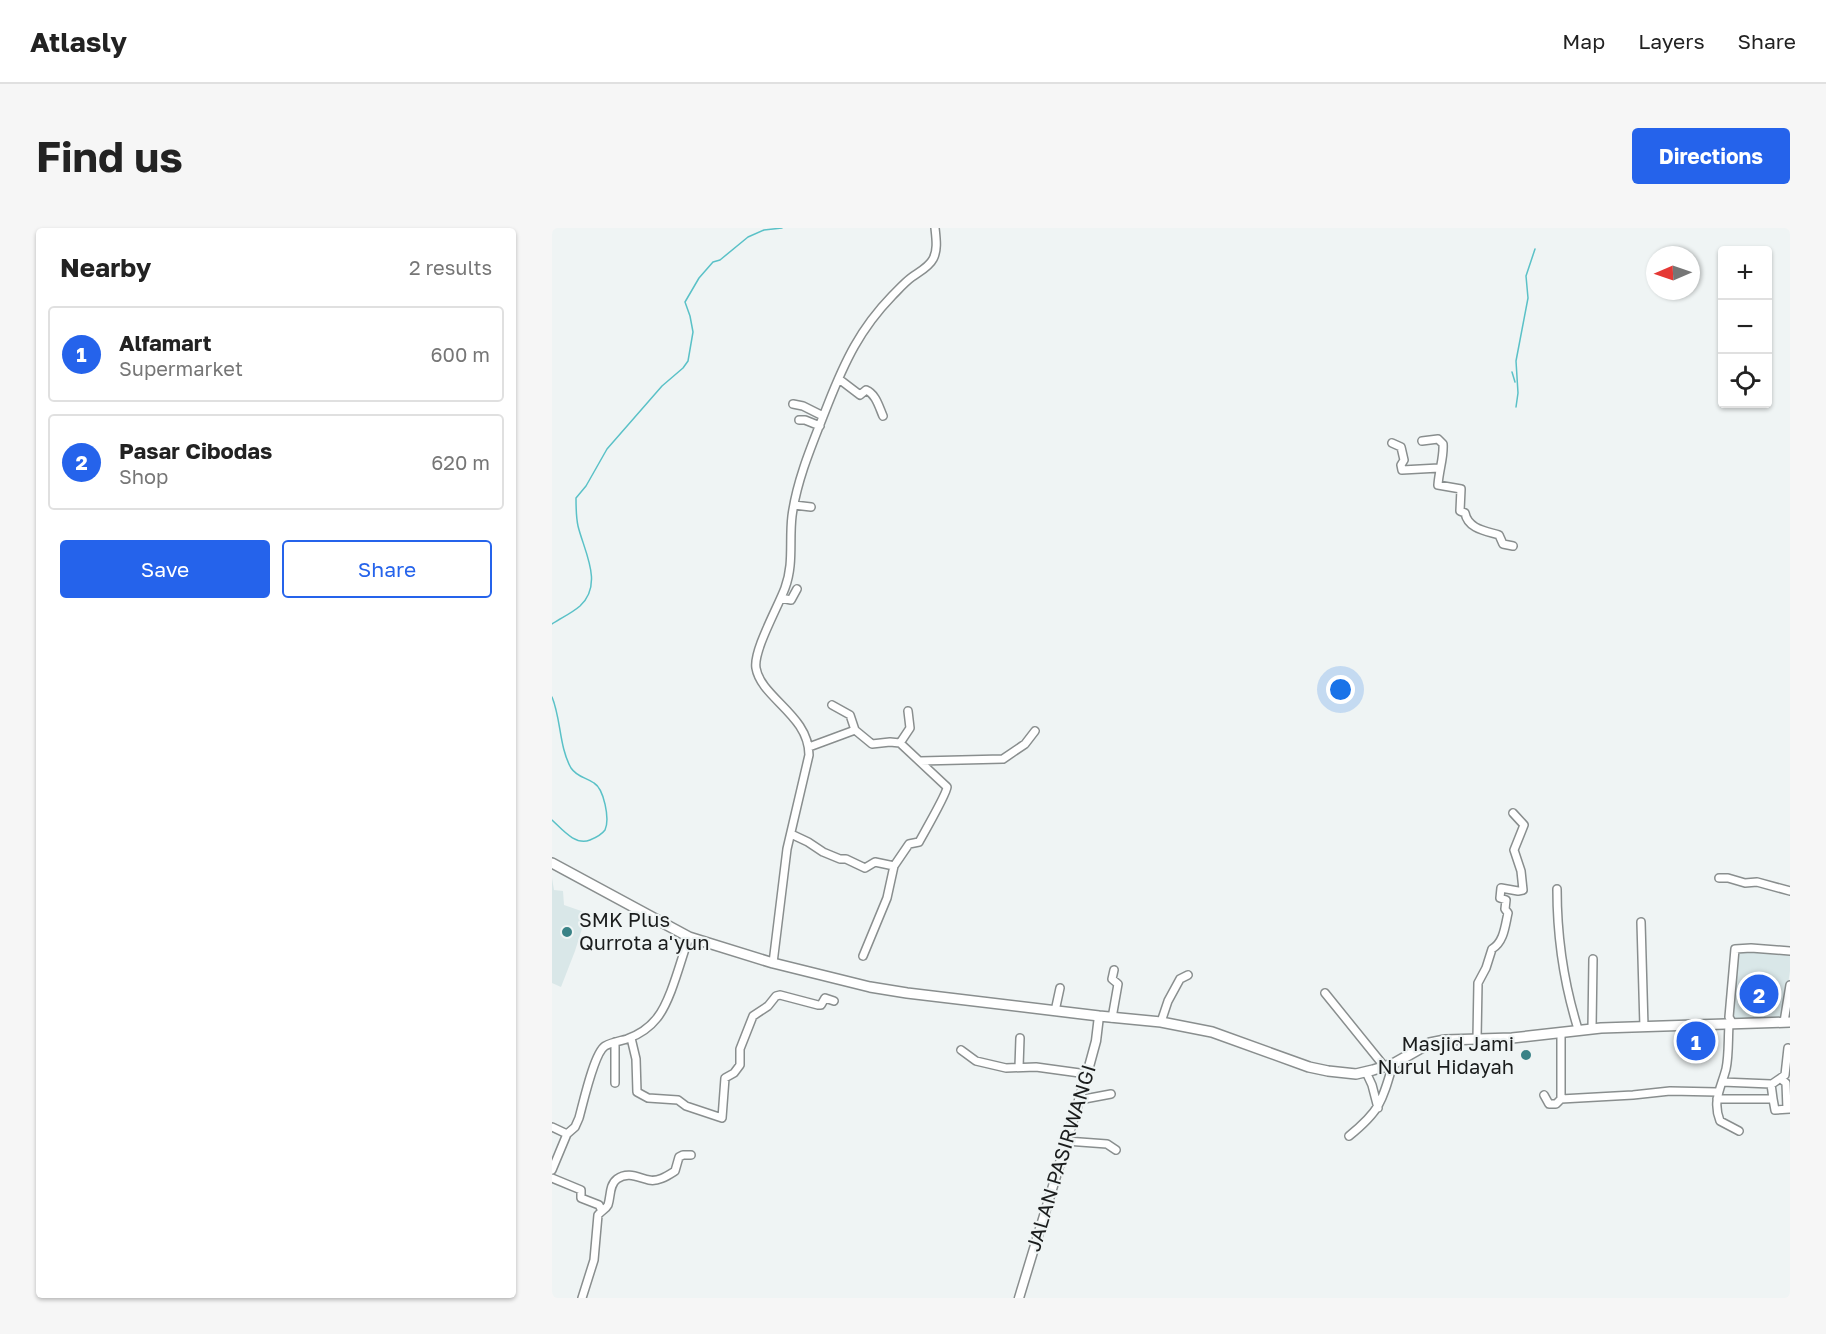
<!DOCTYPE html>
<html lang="en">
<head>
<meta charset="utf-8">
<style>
	body { margin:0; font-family:"Golos Text",sans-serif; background:#f6f6f6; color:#222 }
	.controls { position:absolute; right:18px; top:18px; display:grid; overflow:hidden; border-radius:6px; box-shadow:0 2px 4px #0004 }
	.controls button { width:54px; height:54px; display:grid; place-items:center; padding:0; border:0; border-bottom:2px solid #e0e0e0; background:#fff; color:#222; font:30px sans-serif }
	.compass { position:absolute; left:1094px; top:18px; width:54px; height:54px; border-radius:50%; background:#fff; box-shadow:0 2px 4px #0004; rotate:268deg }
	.you { position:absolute; left:789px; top:462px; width:21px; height:21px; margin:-15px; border:4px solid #fff; border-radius:50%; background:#1a73e8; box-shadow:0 0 0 9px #1a73e833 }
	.badge { display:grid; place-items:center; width:39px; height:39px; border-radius:50%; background:#2563eb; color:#fff; font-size:20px; font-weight:700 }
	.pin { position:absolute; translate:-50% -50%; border:3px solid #fff; box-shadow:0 2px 6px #0006 }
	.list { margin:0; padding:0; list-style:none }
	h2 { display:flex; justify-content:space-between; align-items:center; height:78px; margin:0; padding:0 24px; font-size:26px }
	h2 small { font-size:20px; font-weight:400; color:#767676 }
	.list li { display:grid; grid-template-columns:39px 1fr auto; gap:18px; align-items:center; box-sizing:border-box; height:96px; margin:0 12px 12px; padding:0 12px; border:2px solid #e0e0e0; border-radius:6px }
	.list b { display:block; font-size:22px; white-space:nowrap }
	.list p { margin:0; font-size:20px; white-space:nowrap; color:#767676 }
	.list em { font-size:20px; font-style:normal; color:#767676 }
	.actions { display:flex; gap:12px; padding:18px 24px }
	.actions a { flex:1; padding:14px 0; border:2px solid #2563eb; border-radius:6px; text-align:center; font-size:21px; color:#2563eb }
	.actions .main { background:#2563eb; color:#fff }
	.icon { flex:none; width:33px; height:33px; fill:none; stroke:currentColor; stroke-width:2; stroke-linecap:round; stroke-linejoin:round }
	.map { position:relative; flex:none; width:1238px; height:1070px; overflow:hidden; border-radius:6px }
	header { display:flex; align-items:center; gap:36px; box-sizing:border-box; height:84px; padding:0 30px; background:#fff; border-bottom:2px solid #e0e0e0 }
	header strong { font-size:28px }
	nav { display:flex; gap:33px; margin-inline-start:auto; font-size:21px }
	.intro { display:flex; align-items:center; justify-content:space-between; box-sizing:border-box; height:144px; padding:0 36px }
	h1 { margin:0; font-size:42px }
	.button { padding:15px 27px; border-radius:6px; background:#2563eb; color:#fff; font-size:21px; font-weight:700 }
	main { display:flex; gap:36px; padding:0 36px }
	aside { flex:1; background:#fff; border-radius:6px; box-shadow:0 2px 4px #0004 }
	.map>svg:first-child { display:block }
</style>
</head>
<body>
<header>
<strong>Atlasly</strong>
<nav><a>Map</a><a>Layers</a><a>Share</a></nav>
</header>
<div class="intro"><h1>Find us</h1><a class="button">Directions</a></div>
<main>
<aside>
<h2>Nearby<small>2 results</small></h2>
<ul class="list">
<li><span class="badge">1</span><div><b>Alfamart</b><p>Supermarket</p></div><em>600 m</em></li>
<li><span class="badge">2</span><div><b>Pasar Cibodas</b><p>Shop</p></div><em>620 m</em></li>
</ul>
<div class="actions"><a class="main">Save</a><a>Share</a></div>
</aside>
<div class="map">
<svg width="1238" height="1070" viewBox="0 0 1238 1070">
	<rect width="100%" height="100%" fill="#eff4f4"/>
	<path fill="#d9e7e8" d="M0,650L2,662L11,663L12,677L35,685L23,723L9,759L0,755Z
		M1198,723L1238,725V743L1231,791L1180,794L1184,726Z"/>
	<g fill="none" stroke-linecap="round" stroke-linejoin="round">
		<path stroke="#5ac1c7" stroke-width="1.5" d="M960,144L963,154
			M964,179L966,165L964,133L976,70L974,48L983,21
			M0,396C9,390 20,385 28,378C52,356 32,323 26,298C24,289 24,280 24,270L34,258L55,221L110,158L131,140L136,133L141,104L138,88L133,74L147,50L161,34L168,32L196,9L212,2L230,0
			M0,469C9,490 7,519 19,540C25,549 33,549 42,555C52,561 58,591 53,602C50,606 43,610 38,612C23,618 10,601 0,592"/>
		<defs>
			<path id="minor" d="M287,151L308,167L314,162C324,166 327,179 331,188
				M241,176L251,178L271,188
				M247,192H253L268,198
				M870,213L886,211L891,216C892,229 887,242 886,257L909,261L908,283L913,285C916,301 934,303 947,307L951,316L961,318
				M840,215L849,219L852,232L849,237L850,242L887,240
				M242,277L259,279
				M229,370L239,372L245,361
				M280,477L298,487L303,502
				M348,515L358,500L356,483
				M257,519L303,502L320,516L338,514L348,515L395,559C395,565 372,605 367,614L357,616L342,638L335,670L311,728
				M368,533L451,531L473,516L483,503
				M239,606L256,614L271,624L288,631H294L313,640L323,634L342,638
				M1167,650H1176L1193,655L1205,654L1238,663
				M1005,661C1005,709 1012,756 1026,801
				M1089,694L1092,799
				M221,735L235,621L257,527C257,487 209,470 204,440C201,423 226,379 233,360C242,336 237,313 240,288C245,250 262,212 276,176C293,133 308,101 340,68C347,61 353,54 360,49C367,44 377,39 381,31C386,22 384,10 383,0
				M773,765L832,838
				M503,783L508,760
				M560,790L566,756L560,751L562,742
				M609,794L616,773L628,751L636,747
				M1232,794L1238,757
				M1181,796L1177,789L1183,721L1199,720L1238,723
				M1177,797C1176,811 1177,827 1174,841C1169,860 1160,873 1168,893L1187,903
				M1040,800L1041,731
				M1009,804V871L1081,867L1118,863L1165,864
				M79,810L84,831L85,864L96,870L126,872L134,878L170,890L173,850L182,845L188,837V821L201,788L216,778L224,768L228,767L266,777H269L273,770L282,773
				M925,811L926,755L934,740L940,721C952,714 953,698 956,685L953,681L954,672L948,670L949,660L966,663L971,662L969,643L962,622L972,597L961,585
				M409,822L424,833L454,840L484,839L535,846
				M467,839L468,810
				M814,844L820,857L826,880
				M1229,851L1234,855L1235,881
				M1170,854L1219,856L1221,871
				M63,855V814
				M1220,856L1233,847L1236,820
				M992,867L997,876H1004L1009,871
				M1165,871H1221L1223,882L1238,881
				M527,872L559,866
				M0,899L15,906
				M797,908C828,883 830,874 841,836
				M514,913L555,916L564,922
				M0,942L15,906L23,899L27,890C31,876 42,825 53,818C60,814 68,813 75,811C86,807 98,799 105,790C119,773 129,731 137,709
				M0,950L29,962V970L47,977L50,983
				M30,1070L42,1032L46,987C49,983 54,981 56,977C59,968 57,957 65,951C76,943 87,950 97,952C106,954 115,948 123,943L127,929L131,927H139"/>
			<path id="tertiary" d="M467,1070L535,846L544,813L547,788"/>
			<path id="secondary" d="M0,635L137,709L221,735L318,759L355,765L547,788L609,794L660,804L757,839L776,843L804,846L821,842L841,836L878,815L893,812L960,810L1049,800L1238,794"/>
		</defs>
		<use href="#minor" stroke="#898e8e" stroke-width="10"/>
		<use href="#tertiary" stroke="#898e8e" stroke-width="11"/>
		<use href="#secondary" stroke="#898e8e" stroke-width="12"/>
		<use href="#minor" stroke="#fff" stroke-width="7"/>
		<use href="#tertiary" stroke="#fff" stroke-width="8"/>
		<use href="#secondary" stroke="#fff" stroke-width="9"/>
	</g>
	<g fill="#398286" stroke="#eff4f4" stroke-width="2">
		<circle cx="15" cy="704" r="6"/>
		<circle cx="974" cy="827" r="6"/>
	</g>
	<g text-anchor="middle" stroke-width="4.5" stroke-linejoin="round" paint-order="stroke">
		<g font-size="20" fill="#1b1d1d" stroke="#eff4f4" text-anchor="start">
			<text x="27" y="699">SMK Plus<tspan x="27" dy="23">Qurrota a'yun</tspan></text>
			<text x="962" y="823" text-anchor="end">Masjid Jami<tspan x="962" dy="23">Nurul Hidayah</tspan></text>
		</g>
		<g font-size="20" fill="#1b1d1d" stroke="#eff4f4">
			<text transform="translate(509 930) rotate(-73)" y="7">JALAN PASIRWANGI</text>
		</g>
	</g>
</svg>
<div class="controls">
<button>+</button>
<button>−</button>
<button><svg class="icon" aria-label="locate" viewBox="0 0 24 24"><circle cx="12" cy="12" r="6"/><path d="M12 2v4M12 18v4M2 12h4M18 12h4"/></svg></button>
</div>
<svg class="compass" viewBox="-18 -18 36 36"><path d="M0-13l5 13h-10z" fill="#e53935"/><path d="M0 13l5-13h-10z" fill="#767676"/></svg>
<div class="you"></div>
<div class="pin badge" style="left:1144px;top:813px">1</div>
<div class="pin badge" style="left:1207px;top:766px">2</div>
</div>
</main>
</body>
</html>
